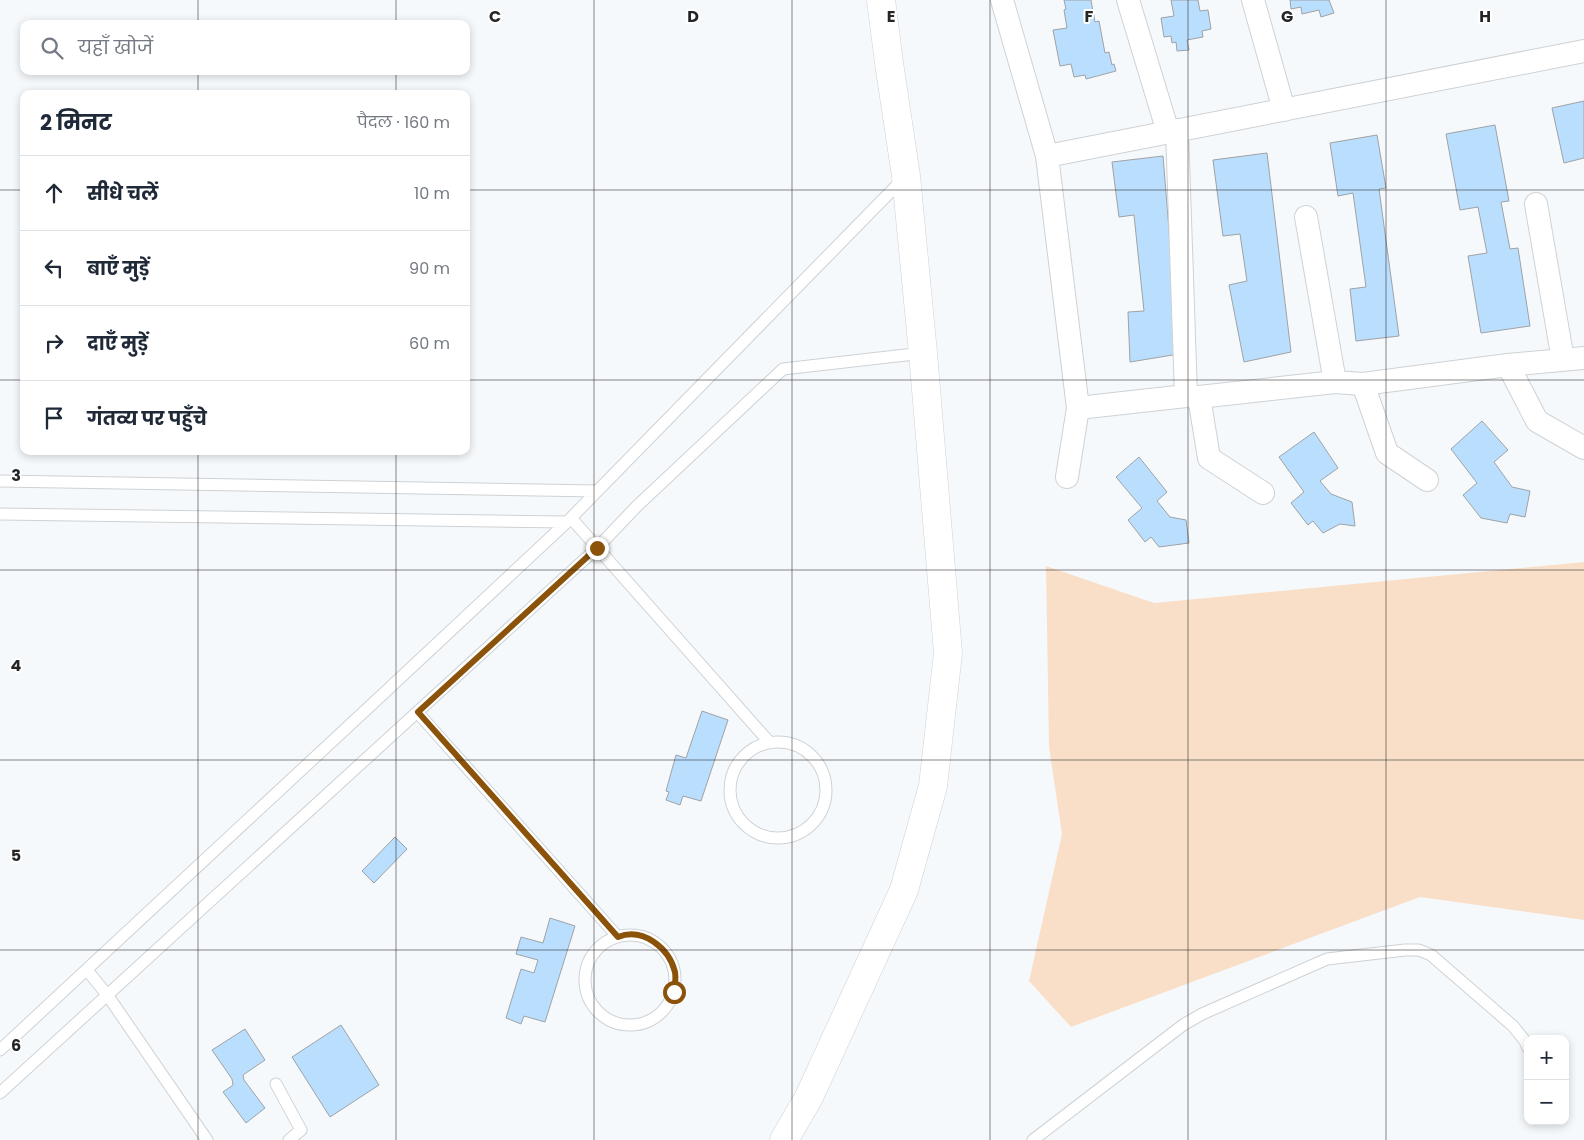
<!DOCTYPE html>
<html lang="hi">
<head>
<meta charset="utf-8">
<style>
	body { margin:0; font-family:Poppins,"Noto Sans Devanagari",sans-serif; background:#f2f2f3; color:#1f2937 }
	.controls { position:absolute; right:15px; bottom:15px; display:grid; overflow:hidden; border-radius:10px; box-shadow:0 2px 8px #0003 }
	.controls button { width:45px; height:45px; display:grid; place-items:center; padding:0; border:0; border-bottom:1px solid #e0e1e3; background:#fff; color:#1f2937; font:25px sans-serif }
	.stop { position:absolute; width:15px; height:15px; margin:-11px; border:4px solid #8b520a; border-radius:50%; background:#fff }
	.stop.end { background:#8b520a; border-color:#fff; box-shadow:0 1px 5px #0008 }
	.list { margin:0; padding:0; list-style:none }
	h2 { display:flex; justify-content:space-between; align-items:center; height:65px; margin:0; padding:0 20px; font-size:21px }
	h2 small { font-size:16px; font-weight:400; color:#747a83 }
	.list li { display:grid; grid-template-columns:32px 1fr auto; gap:15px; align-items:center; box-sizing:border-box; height:75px; padding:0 20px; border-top:1px solid #e0e1e3 }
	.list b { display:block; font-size:19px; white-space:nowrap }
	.list em { font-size:16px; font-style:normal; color:#747a83 }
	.icon { flex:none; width:28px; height:28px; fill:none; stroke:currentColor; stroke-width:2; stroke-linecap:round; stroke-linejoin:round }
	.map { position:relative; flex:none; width:1584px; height:1140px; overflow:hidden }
	.search { position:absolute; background:#fff; box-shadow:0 2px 8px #0003; left:20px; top:20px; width:450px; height:55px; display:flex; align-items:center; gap:12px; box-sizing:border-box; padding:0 18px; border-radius:10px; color:#747a83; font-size:19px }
	.panel { position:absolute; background:#fff; box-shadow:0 2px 8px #0003; left:20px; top:90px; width:450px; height:365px; border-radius:10px }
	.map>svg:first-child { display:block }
</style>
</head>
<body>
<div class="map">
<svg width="1584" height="1140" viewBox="0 0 1584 1140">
	<rect width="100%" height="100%" fill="#f6f9fc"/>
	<path fill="#f9dfc8" d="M1584,562V920L1420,897L1071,1027L1029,981L1062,834L1049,747L1046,566L1154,603Z"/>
	<path fill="#badffe" stroke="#9fa2a5" d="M1064,0H1091L1095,22L1099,21L1105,53L1109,52L1112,65L1114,64L1116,71L1086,79L1085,75L1074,77L1071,64L1060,66L1053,30L1067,28L1064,10L1066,9Z
		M1171,0H1198L1200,11L1208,10L1211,29L1202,31L1203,37L1187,40L1189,50L1177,51L1176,42L1172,43L1171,36L1164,37L1161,18L1174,16Z
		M1290,0H1329L1334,13L1321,17L1319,10L1302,14L1301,7L1291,9Z
		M1584,101V158L1564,163L1552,108Z
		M1495,125L1509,201L1501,202L1510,249L1518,248L1530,326L1481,333L1468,256L1487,253L1478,207L1460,210L1446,134Z
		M1377,135L1386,188L1379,189L1399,336L1356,341L1350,289L1366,287L1353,193L1338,196L1330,143Z
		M1267,153L1291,352L1244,362L1229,285L1247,281L1240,234L1223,236L1213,160Z
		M1163,156L1179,354L1130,362L1128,312L1144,311L1134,215L1119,217L1112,162Z
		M1482,421L1508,450L1494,462L1512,487L1530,491L1525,517L1510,514L1507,523L1481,518L1463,495L1477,483L1451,449Z
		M1314,432L1338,468L1320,481L1331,494L1352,502L1355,526L1340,524L1323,533L1313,521L1308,525L1291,503L1304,492L1279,457Z
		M1139,457L1167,492L1157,501L1170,517L1186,520L1189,543L1159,547L1151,537L1145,542L1128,520L1142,508L1116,477Z
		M702,711L728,720L701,801L683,796L680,805L666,800L669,792L666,791L676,755L686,758Z
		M395,837L407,849L374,883L362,871Z
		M550,918L575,926L545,1022L524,1016L521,1024L506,1018L521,969L534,973L538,960L516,954L521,937L543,943Z
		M341,1025L379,1085L330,1117L292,1057Z
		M245,1029L265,1060L243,1075L244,1080L265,1108L246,1123L223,1092L233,1085L232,1079L212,1050Z"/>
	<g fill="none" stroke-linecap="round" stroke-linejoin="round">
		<defs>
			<path id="service" d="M0,481L597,491
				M0,514L567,522
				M571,518L770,743
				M418,713L618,937
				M730 790a48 48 0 1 1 96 0a48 48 0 1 1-96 0Z
				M585 980a45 45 0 1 1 90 0a45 45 0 1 1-90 0Z
				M87,970L108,996L207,1140
				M0,1050L368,708L567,522L904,178
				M276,1084L301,1130L289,1140
				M0,1093L597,548L637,506L783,369L923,353
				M1033,1140L1183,1025L1202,1014L1327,959L1405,950H1419L1431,955L1513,1026L1525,1041L1528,1048"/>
			<path id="minor" d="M1002,0L1047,156L1078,408L1067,477
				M1128,0L1168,132
				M1253,0L1284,110
				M1177,130L1186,396
				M1047,156L1584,51
				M1536,204L1563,360
				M1306,217L1335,382
				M1508,365L1537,421L1584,448
				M1363,384L1387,453L1427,480
				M1199,397L1209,458L1263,493
				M1078,408L1186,396L1199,397L1335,382L1363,384L1508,365L1584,358"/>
			<path id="tertiary" d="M784,1140L809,1097L904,890L933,786L948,653L923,353L906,176L889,63L881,0"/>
		</defs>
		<use href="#service" stroke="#ced2d5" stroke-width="13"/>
		<use href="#minor" stroke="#ced2d5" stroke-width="24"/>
		<use href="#tertiary" stroke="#ced2d5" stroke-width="29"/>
		<use href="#service" stroke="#fff" stroke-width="11"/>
		<use href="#minor" stroke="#fff" stroke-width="22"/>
		<use href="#tertiary" stroke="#fff" stroke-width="28"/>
	</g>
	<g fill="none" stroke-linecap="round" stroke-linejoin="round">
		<path stroke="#8b520a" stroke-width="6" d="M597,548L418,712L618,937C643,927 669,948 675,972C676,978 675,986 674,992"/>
	</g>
	<path fill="none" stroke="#242526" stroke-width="1" stroke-opacity="0.55" d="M198,0V24M396,0V24M594,0V1140M792,0V1140M990,0V1140M1188,0V1140M1386,0V1140M198,71V94M396,71V94M0,190H24M466,190H1584M0,380H24M466,380H1584M198,451V1140M396,451V1140M0,570H1584M0,760H1584M0,950H1584"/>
	<g font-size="16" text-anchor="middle" font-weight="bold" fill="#242526" stroke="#fff" stroke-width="4" stroke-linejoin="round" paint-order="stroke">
		<text x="495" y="22">C</text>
		<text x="693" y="22">D</text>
		<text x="891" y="22">E</text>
		<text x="1089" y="22">F</text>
		<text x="1287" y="22">G</text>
		<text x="1485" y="22">H</text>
		<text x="16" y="481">3</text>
		<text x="16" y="671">4</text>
		<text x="16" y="861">5</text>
		<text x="16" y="1051">6</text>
	</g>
</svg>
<div class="controls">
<button>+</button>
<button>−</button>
</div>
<div class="stop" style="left:674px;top:992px"></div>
<div class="stop end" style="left:597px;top:548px"></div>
<div class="search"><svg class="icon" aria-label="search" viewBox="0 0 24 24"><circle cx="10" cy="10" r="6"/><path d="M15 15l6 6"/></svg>यहाँ खोजें</div>
<section class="panel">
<h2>2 मिनट<small>पैदल · 160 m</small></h2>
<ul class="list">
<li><svg class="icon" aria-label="ahead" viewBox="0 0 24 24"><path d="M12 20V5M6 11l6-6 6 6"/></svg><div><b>सीधे चलें</b></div><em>10 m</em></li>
<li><svg class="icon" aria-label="left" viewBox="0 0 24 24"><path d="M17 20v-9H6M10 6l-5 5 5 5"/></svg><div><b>बाएँ मुड़ें</b></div><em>90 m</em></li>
<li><svg class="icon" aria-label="right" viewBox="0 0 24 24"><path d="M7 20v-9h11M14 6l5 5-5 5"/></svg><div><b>दाएँ मुड़ें</b></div><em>60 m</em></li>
<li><svg class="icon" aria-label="arrive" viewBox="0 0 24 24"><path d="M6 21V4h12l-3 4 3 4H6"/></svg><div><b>गंतव्य पर पहुँचे</b></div></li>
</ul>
</section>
</div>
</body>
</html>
